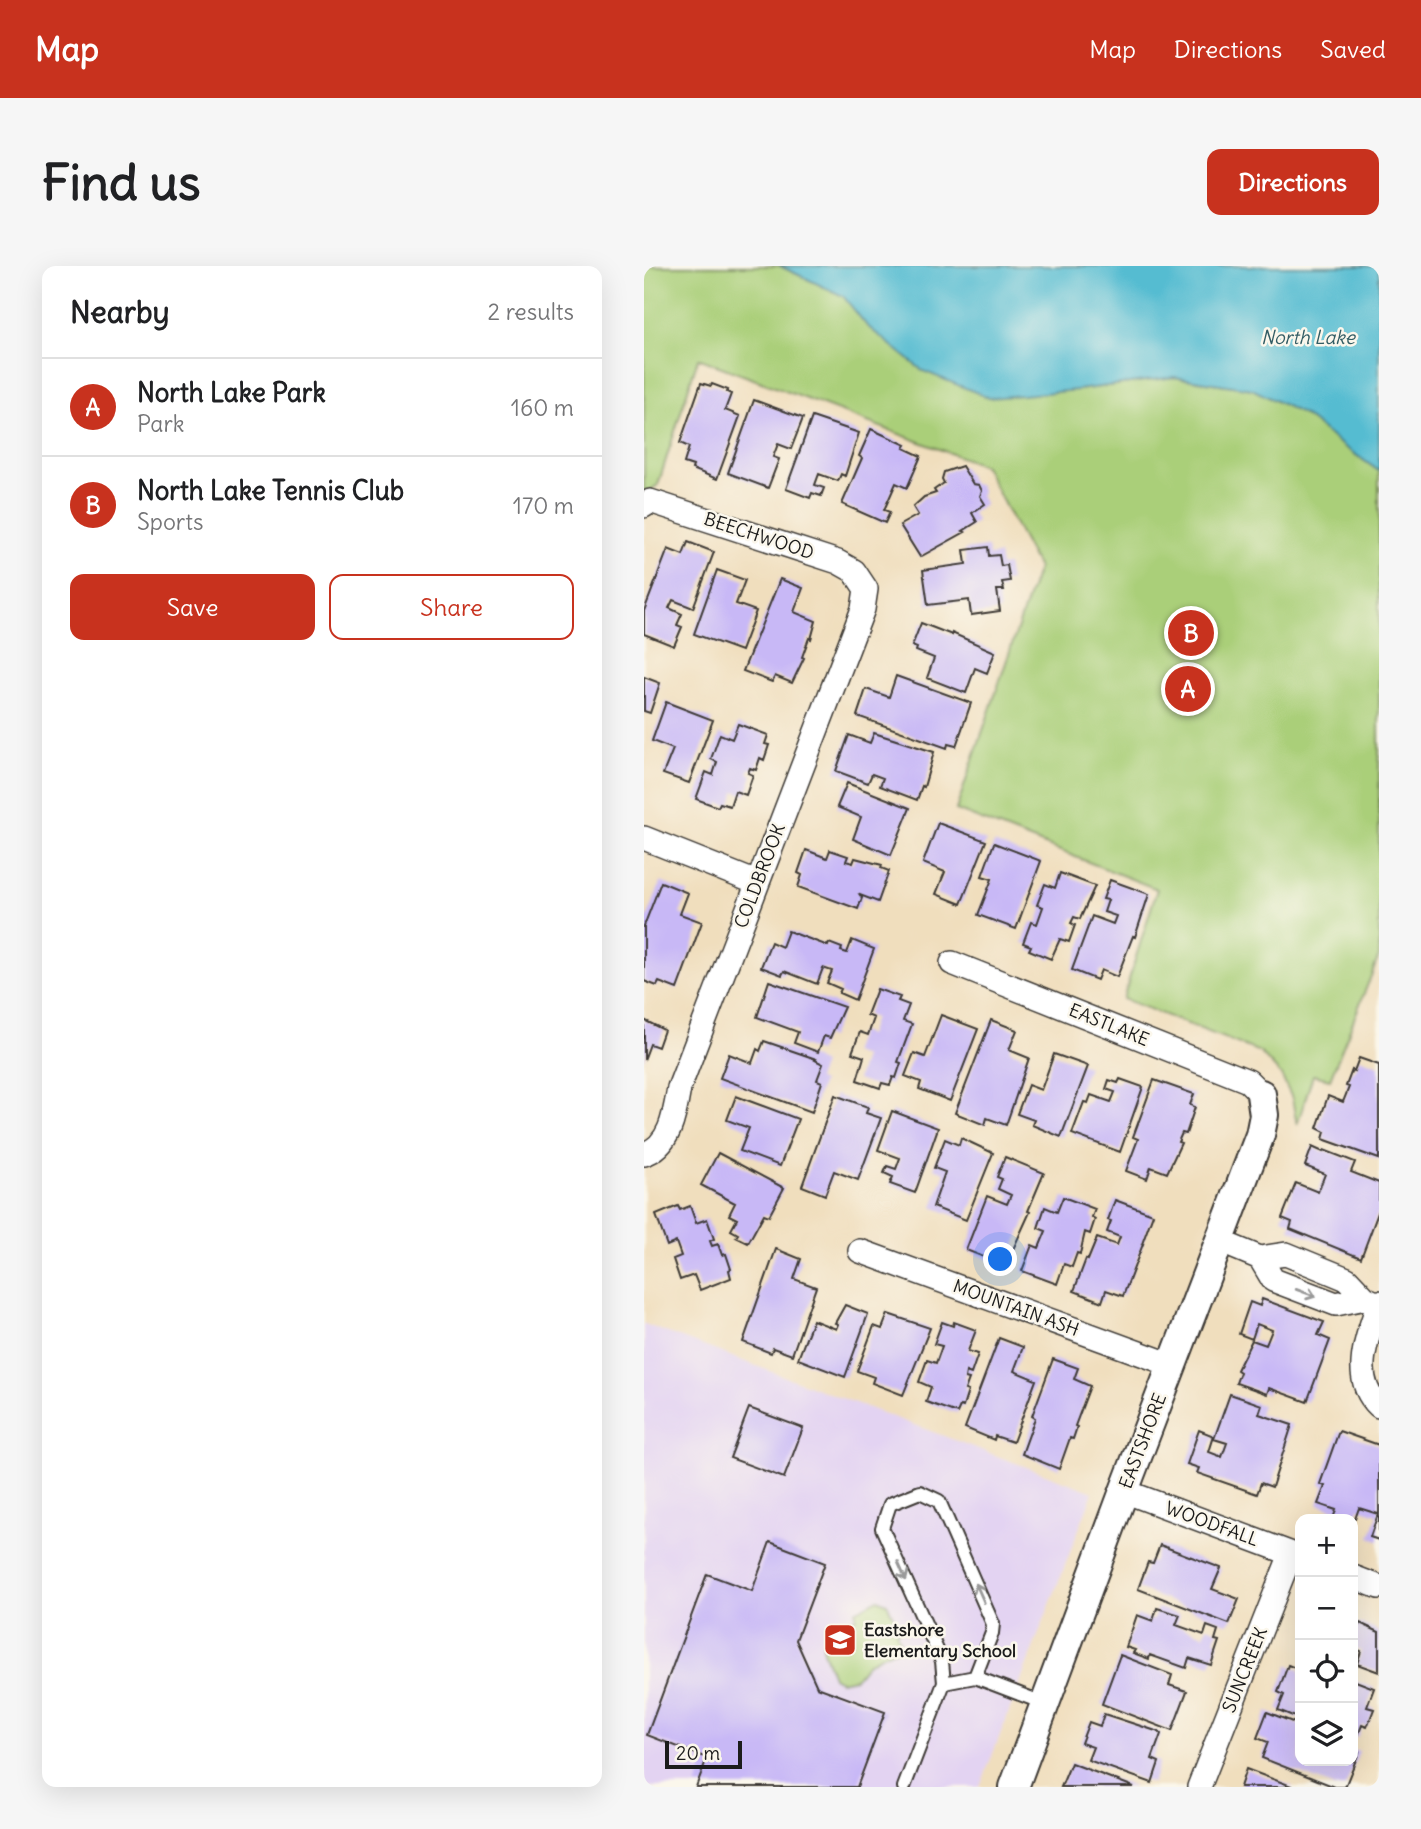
<!DOCTYPE html>
<html lang="en">
<head>
<meta charset="utf-8">
<style>
	body { margin:0; font-family:Delius,sans-serif; background:#f6f6f6; color:#202124 }
	.controls { position:absolute; right:21px; bottom:21px; display:grid; overflow:hidden; border-radius:14px; box-shadow:0 7px 28px #0002 }
	.controls button { width:63px; height:63px; display:grid; place-items:center; padding:0; border:0; border-bottom:2px solid #e0e0e0; background:#fff; color:#202124; font:35px sans-serif }
	.scale { position:absolute; left:21px; bottom:18px; width:77px; box-sizing:border-box; padding-left:7px; border:4px solid #1c1c1c; border-top:0; font-size:19px; line-height:24px; white-space:nowrap; color:#1c1c1c; -webkit-text-stroke:5px #fbf7ec; paint-order:stroke }
	.you { position:absolute; left:357px; top:994px; width:24px; height:24px; margin:-18px; border:5px solid #fff; border-radius:50%; background:#1a73e8; box-shadow:0 0 0 10px #1a73e833 }
	.badge { display:grid; place-items:center; width:46px; height:46px; border-radius:50%; background:#c8321e; color:#fff; font-size:23px; font-weight:700 }
	.pin { position:absolute; translate:-50% -50%; border:4px solid #fff; box-shadow:0 2px 7px #0006 }
	.list { margin:0; padding:0; list-style:none }
	h2 { display:flex; justify-content:space-between; align-items:center; height:91px; margin:0; padding:0 28px; font-size:30px }
	h2 small { font-size:23px; font-weight:400; color:#757577 }
	.list li { display:grid; grid-template-columns:46px 1fr auto; gap:21px; align-items:center; box-sizing:border-box; height:98px; padding:0 28px; border-top:2px solid #e0e0e0 }
	.list b { display:block; font-size:26px; white-space:nowrap }
	.list p { margin:0; font-size:23px; white-space:nowrap; color:#757577 }
	.list em { font-size:23px; font-style:normal; color:#757577 }
	.actions { display:flex; gap:14px; padding:21px 28px }
	.actions a { flex:1; padding:16px 0; border:2px solid #c8321e; border-radius:14px; text-align:center; font-size:24px; color:#c8321e }
	.actions .main { background:#c8321e; color:#fff }
	.icon { flex:none; width:38px; height:38px; fill:none; stroke:currentColor; stroke-width:2; stroke-linecap:round; stroke-linejoin:round }
	.map { position:relative; flex:none; width:735px; height:1521px; overflow:hidden; border-radius:14px }
	header { display:flex; align-items:center; gap:42px; box-sizing:border-box; height:98px; padding:0 35px; background:#c8321e; color:#fff }
	header strong { font-size:33px }
	nav { display:flex; gap:38px; margin-inline-start:auto; font-size:24px }
	.intro { display:flex; align-items:center; justify-content:space-between; box-sizing:border-box; height:168px; padding:0 42px }
	h1 { margin:0; font-size:49px }
	.button { padding:18px 32px; border-radius:14px; background:#c8321e; color:#fff; font-size:24px; font-weight:700 }
	main { display:flex; gap:42px; padding:0 42px }
	aside { flex:1; background:#fff; border-radius:14px; box-shadow:0 7px 28px #0002 }
	.map>svg:first-child { display:block }
</style>
</head>
<body>
<header>
<strong>Map</strong>
<nav><a>Map</a><a>Directions</a><a>Saved</a></nav>
</header>
<div class="intro"><h1>Find us</h1><a class="button">Directions</a></div>
<main>
<aside>
<h2>Nearby<small>2 results</small></h2>
<ul class="list">
<li><span class="badge">A</span><div><b>North Lake Park</b><p>Park</p></div><em>160 m</em></li>
<li><span class="badge">B</span><div><b>North Lake Tennis Club</b><p>Sports</p></div><em>170 m</em></li>
</ul>
<div class="actions"><a class="main">Save</a><a>Share</a></div>
</aside>
<div class="map">
<svg width="735" height="1521" viewBox="0 0 735 1521">
	<rect width="100%" height="100%" fill="#fbf7ec"/>
	<filter id="ink" filterUnits="userSpaceOnUse"><feTurbulence type="fractalNoise" baseFrequency=".0143" numOctaves="2"/><feDisplacementMap in="SourceGraphic" scale="14" xChannelSelector="R" yChannelSelector="G"/><feConvolveMatrix kernelMatrix="1 2 1 2 8 2 1 2 1" color-interpolation-filters="sRGB"/></filter>
	<filter id="wash" filterUnits="userSpaceOnUse"><feTurbulence type="fractalNoise" baseFrequency=".00686" numOctaves="4" result="noise"/><feDisplacementMap in="SourceGraphic" scale="28" xChannelSelector="R" yChannelSelector="G"/><feGaussianBlur stdDeviation="1.57" result="paint"/><feColorMatrix in="noise" values="0 0 0 0 0 0 0 0 0 0 0 0 0 0 0 0 0 1.4 0 .05"/><feComposite in="paint" operator="in"/></filter>
	<g filter="url(#wash)">
		<rect width="100%" height="100%" fill="#f0debd"/>
		<path fill="#e3d3f2" d="M0,1058L449,1226L336,1521H0Z"/>
		<path fill="#aacf79" stroke="#63764a" stroke-width="2" d="M0,0H136L200,30L223,60L434,124L530,111L609,123L660,149L695,177L735,205V690L686,813L669,809L653,859L648,832L637,809L616,786L479,733L513,623L312,544L394,302L340,200L54,92L14,219L0,228Z
			M234,1333L243,1337L256,1364L252,1366L258,1381C252,1382 227,1394 222,1399C218,1403 216,1408 211,1412L196,1415L189,1411L178,1382L187,1360L188,1363L213,1351L211,1345Z"/>
		<path fill="#54bcd1" stroke="#386c76" stroke-width="2" d="M136,0H735V205L695,177L660,149L608,123L530,111L434,124L346,132L279,105L223,60L199,30Z"/>
		<g id="blocks">
			<path fill="#c8b8f6" d="M57,117L67,120L68,118L84,124L83,126L87,128L81,144L96,150L73,213L48,203L49,200L40,197L45,181L36,177Z
				M110,134L159,152L147,183L134,178L129,191L135,193L124,222L84,207Z
				M168,151L215,167L201,210L197,208L194,215L175,208L171,219L180,222L177,230L168,227L166,232L142,223Z
				M227,163L262,179L260,182L277,190L263,222L252,217L240,244L246,246L241,257L198,238L218,192L215,190Z
				M318,200L329,218L335,219L338,225L336,230L341,238L328,247L333,256L319,265L321,266L276,291L256,259L274,249L269,241L280,231L292,227L290,224L300,217L298,213L300,206Z
				M44,276L70,286L49,342L29,334L25,342L38,348L33,359L38,361L30,380L0,368V345L24,283L39,289Z
				M344,281L345,290L355,289L357,300L363,299L366,315L358,316L360,324H353L356,345L327,349L325,334L284,339L279,304L322,298L320,284Z
				M73,304L101,314L92,338L112,345L97,385L50,368Z
				M136,313L159,322L150,346L172,355L167,373L165,372L158,391L160,392L148,417L131,410L128,416L99,405Z
				M277,357L308,369V367L351,386L343,407L331,402L322,427L283,412L290,392L272,385L273,382L268,380Z
				M252,410L327,437L312,480L304,478L303,482L213,450L222,423L245,431Z
				M0,411L16,417L6,447L0,445Z
				M22,436L69,454L45,517L19,508L29,483L8,475Z
				M94,458L124,469L121,478L125,479L120,494L116,492L112,504L106,502L104,507L109,509L102,529L91,525L86,540L76,537L74,541L52,533L62,506L69,509L73,496L67,493L76,468L88,473Z
				M230,467L290,486L280,521L278,520L273,534L236,520L239,512L228,508L224,517L192,505L205,469L226,477Z
				M203,517L266,542L247,589L209,573L217,551L193,541Z
				M294,557L342,575L317,638L292,628L301,606L279,597Z
				M350,577L397,595L372,663L334,649L348,613L338,610Z
				M162,584L183,592L186,584L204,590L202,595L209,597L211,592L238,599L237,602L245,605L234,636L216,629L218,632L214,643L154,621L158,609L154,607Z
				M416,607L451,620L436,653L430,651L427,657L431,659L425,676L416,673L407,693L385,684L387,680L379,677L387,656L393,658L399,641L393,639L401,618L411,622Z
				M466,614L505,628L491,671L489,670L473,711L457,704L453,714L428,704L448,650L469,658L472,650L460,646L464,634L459,633Z
				M17,616L44,627L36,648L58,656L33,723L15,716L13,720L0,715V660Z
				M144,665L184,680L185,677L198,682L197,685L203,687L208,674L230,683L211,734L195,727L197,723L183,717L188,705L179,702L173,718L140,705L138,709L117,701L127,676L138,681Z
				M125,715L200,741L186,772L180,770L174,786L150,777L154,766L113,751Z
				M233,723L256,731L254,735L265,739L259,755L268,758L254,796L257,797L252,812L249,811L246,819L238,817L236,822L213,814L220,791L208,787L216,766L224,769L230,752L223,749Z
				M297,749L334,763L306,835L275,823L277,816L261,810L270,787L281,791Z
				M0,754L20,764L14,781L6,778L0,794Z
				M347,754L373,764L365,784L385,792L362,859L343,852L341,859L311,847Z
				M120,775L172,793L171,794L179,798L173,814L178,816L168,846L76,812L85,788L108,797L113,783L116,785Z
				M410,788L444,800L417,871L388,859L390,854L373,848L384,819L397,824Z
				M715,792L735,799V893L679,873L681,866L673,862L684,830L699,836L705,821L702,820L708,804L710,805Z
				M476,813L499,821L476,886L428,868L440,836L444,837L447,829L467,836L471,826L462,823L465,814L474,817Z
				M510,814L550,828L546,839L551,841L542,868L538,867L534,876L537,877L523,907L507,901L503,913L482,905L494,873L489,871Z
				M191,829L224,841L222,847L237,852L214,914L190,905L181,929L158,920Z
				M92,830L154,853L136,900L96,885L105,862L83,854Z
				M248,845L294,862L271,927L246,918L249,911L240,907L243,900L252,903L256,892L234,884Z
				M317,872L349,887L322,954L289,941L301,906L290,902L301,873L315,879Z
				M668,881L679,886L680,884L711,896L707,906L735,917V944L717,992L646,963L648,956L638,952L652,917L674,926L681,908L661,900Z
				M74,887L140,922L125,950L120,948L104,977L92,971L94,968L87,964L93,953L85,949L91,937L57,919Z
				M361,891L400,907L384,945L386,946L366,990L354,985L350,995L322,984L343,930L363,938L367,929L354,923L358,913L353,911Z
				M419,931L451,943L448,951L451,953L446,968L441,966L436,988L433,987L428,1001L420,998L413,1018L378,1005L388,979L395,982L402,965L394,962L401,941L413,946Z
				M471,934L509,948L498,978H499L479,1030L462,1024L458,1036L430,1025L442,993L444,994L453,972L473,979L476,971L463,966L467,955L464,954Z
				M34,940L36,944L46,940L52,957L63,953L70,973L66,975L68,980L74,978L78,989L82,988L87,1003L85,1004L87,1012L56,1024L50,1009L36,1014L29,993L37,990L32,976L23,980L12,949Z
				M132,983L157,993L150,1013L172,1021L148,1089L129,1082L127,1087L99,1076Z
				M618,1033L680,1056L674,1069L686,1074L663,1136L625,1122L623,1128L592,1117L596,1106L593,1104L608,1074L622,1079L628,1064L613,1058L608,1073L595,1068L606,1036L616,1040Z
				M201,1039L224,1048L201,1111L154,1093L169,1054L192,1063L194,1058L191,1057Z
				M244,1048L286,1062L259,1129L228,1117L230,1111L213,1105L230,1060L238,1063Z
				M298,1056L309,1060L310,1056L332,1064L324,1085L334,1088L327,1108L322,1106L321,1112L325,1113L321,1124L324,1125L319,1141L316,1140L313,1147L282,1136L287,1121L275,1116L283,1094L292,1097L298,1080L290,1078Z
				M355,1072L379,1081L370,1105L392,1114L369,1176L351,1170L350,1174L321,1162Z
				M409,1093L434,1102L430,1113L446,1120L431,1160L433,1161L429,1173L426,1172L415,1203L378,1188L391,1152L388,1150Z
				M586,1128L618,1139L615,1148L648,1159L628,1221L617,1217L613,1228L553,1207L555,1202L543,1198L555,1164L570,1170L565,1186L578,1191L583,1177L570,1173Z
				M105,1142L159,1162L140,1212L86,1192Z
				M695,1165L735,1179V1274L726,1271L734,1248L715,1242L711,1253H689L692,1244L674,1238L681,1220L676,1218Z
				M126,1276L181,1297L152,1374L173,1421L241,1446L213,1521H52L63,1492L3,1469L63,1308L108,1325Z
				M516,1279L577,1302L568,1323L595,1333L585,1358L494,1323L504,1296L509,1297Z
				M513,1342L536,1349L532,1359L560,1369L563,1360L574,1364L571,1374L575,1375L567,1399L545,1392L542,1402L506,1389L505,1393L489,1387L491,1384L482,1381L493,1349L509,1355Z
				M709,1357L715,1359L716,1357L735,1366V1406L713,1398L717,1385L709,1382Z
				M476,1389L528,1409L525,1419L543,1425L528,1465L458,1438Z
				M644,1399L656,1404V1453L634,1444L640,1429L634,1426Z
				M709,1414L730,1422L723,1441L730,1443L723,1461L718,1459L713,1472L709,1470Z
				M623,1446L656,1459V1495H709V1484L715,1486L701,1521H691L618,1492L624,1476L613,1472Z
				M460,1448L515,1466L517,1468L508,1493L515,1496L508,1517L444,1494L449,1481L437,1477L445,1456L456,1460Z
				M427,1497L490,1521H417Z
				M602,1503L650,1521H596Z"/>
		</g>
	</g>
	<g filter="url(#ink)">
		<use href="#blocks" fill-opacity="0" stroke="#3c3934" stroke-width="2"/>
		<g fill="none" stroke-linecap="round" stroke-linejoin="round">
			<defs>
				<path id="service" d="M300,1417L331,1411
					M260,1521L300,1417L298,1395L238,1262L246,1238L276,1226L295,1235L349,1358L348,1367L331,1411L402,1438"/>
				<path id="minor" d="M0,240L6,235L194,296L210,305L222,323L219,343L35,822C31,846 27,880 0,888
					M0,572L113,617
					M308,697L604,815L617,828
					M575,975L616,992L642,988L703,1013L721,1032L734,1038
					M216,985L528,1099
					M616,992L629,1014L692,1038L721,1032
					M735,1036C724,1070 705,1112 735,1140
					M480,1225L656,1291
					M709,1311L735,1321
					M555,1521L647,1288"/>
				<path id="tertiary" d="M370,1521L480,1225L616,869L620,849L617,828"/>
			</defs>
			<use href="#service" stroke="#3c3934" stroke-width="16"/>
			<use href="#minor" stroke="#3c3934" stroke-width="26"/>
			<use href="#tertiary" stroke="#3c3934" stroke-width="32"/>
			<use href="#service" stroke="#fff" stroke-width="12"/>
			<use href="#minor" stroke="#fff" stroke-width="23"/>
			<use href="#tertiary" stroke="#fff" stroke-width="28"/>
		</g>
		<defs><path id="oneway-shaft" d="M-6 0H5M1.5-3L5.5 0L1.5 3" fill="none" stroke-width="1.6" stroke-linecap="round" stroke-linejoin="round" transform="scale(1.75)"/></defs>
		<g stroke="#999">
			<use href="#oneway-shaft" transform="translate(662 1027) rotate(20)"/>
			<use href="#oneway-shaft" transform="translate(258 1305) rotate(66)"/>
			<use href="#oneway-shaft" transform="translate(336 1327) rotate(-114)"/>
		</g>
	</g>
	<defs>
		<symbol id="school-square" viewBox="-11 -11 22 22"><rect x="-9" y="-9" width="18" height="18" rx="4" fill="#c8321e" stroke="#fbf7ec"/><path d="M0-5L7-2L0 1L-7-2ZM-4 1L0 2.5L4 1V4Q0 6-4 4Z" fill="#fff"/></symbol>
	</defs>
	<g fill-rule="evenodd">
		<use href="#school-square" x="177" y="1355" width="38" height="38"/>
	</g>
	<g text-anchor="middle" stroke-width="5" stroke-linejoin="round" paint-order="stroke">
		<g font-size="18" fill="#1c1c1c" stroke="#fbf7ec">
			<text transform="translate(115 270) rotate(18)" y="6">BEECHWOOD</text>
			<text transform="translate(116 610) rotate(-69)" y="6">COLDBROOK</text>
			<text transform="translate(465 759) rotate(22)" y="6">EASTLAKE</text>
			<text transform="translate(372 1042) rotate(20)" y="6">MOUNTAIN ASH</text>
			<text transform="translate(499 1175) rotate(-69)" y="6">EASTSHORE</text>
			<text transform="translate(568 1258) rotate(20)" y="6">WOODFALL</text>
			<text transform="translate(601 1404) rotate(-68)" y="6">SUNCREEK</text>
		</g>
		<g font-size="18" font-weight="bold" fill="#1c1c1c" stroke="#fbf7ec" text-anchor="start">
			<text x="220" y="1370">Eastshore<tspan x="220" dy="21">Elementary School</tspan></text>
		</g>
		<g font-size="19" font-style="italic" fill="#325c64" stroke="#fbf7ec">
			<text x="664" y="78">North Lake</text>
		</g>
	</g>
</svg>
<div class="controls">
<button>+</button>
<button>−</button>
<button><svg class="icon" aria-label="locate" viewBox="0 0 24 24"><circle cx="12" cy="12" r="6"/><path d="M12 2v4M12 18v4M2 12h4M18 12h4"/></svg></button>
<button><svg class="icon" aria-label="layers" viewBox="0 0 24 24"><path d="M12 4l9 5-9 5-9-5zM3 14l9 5 9-5"/></svg></button>
</div>
<div class="scale">20 m</div>
<div class="you"></div>
<div class="pin badge" style="left:544px;top:423px">A</div>
<div class="pin badge" style="left:547px;top:367px">B</div>
</div>
</main>
</body>
</html>
